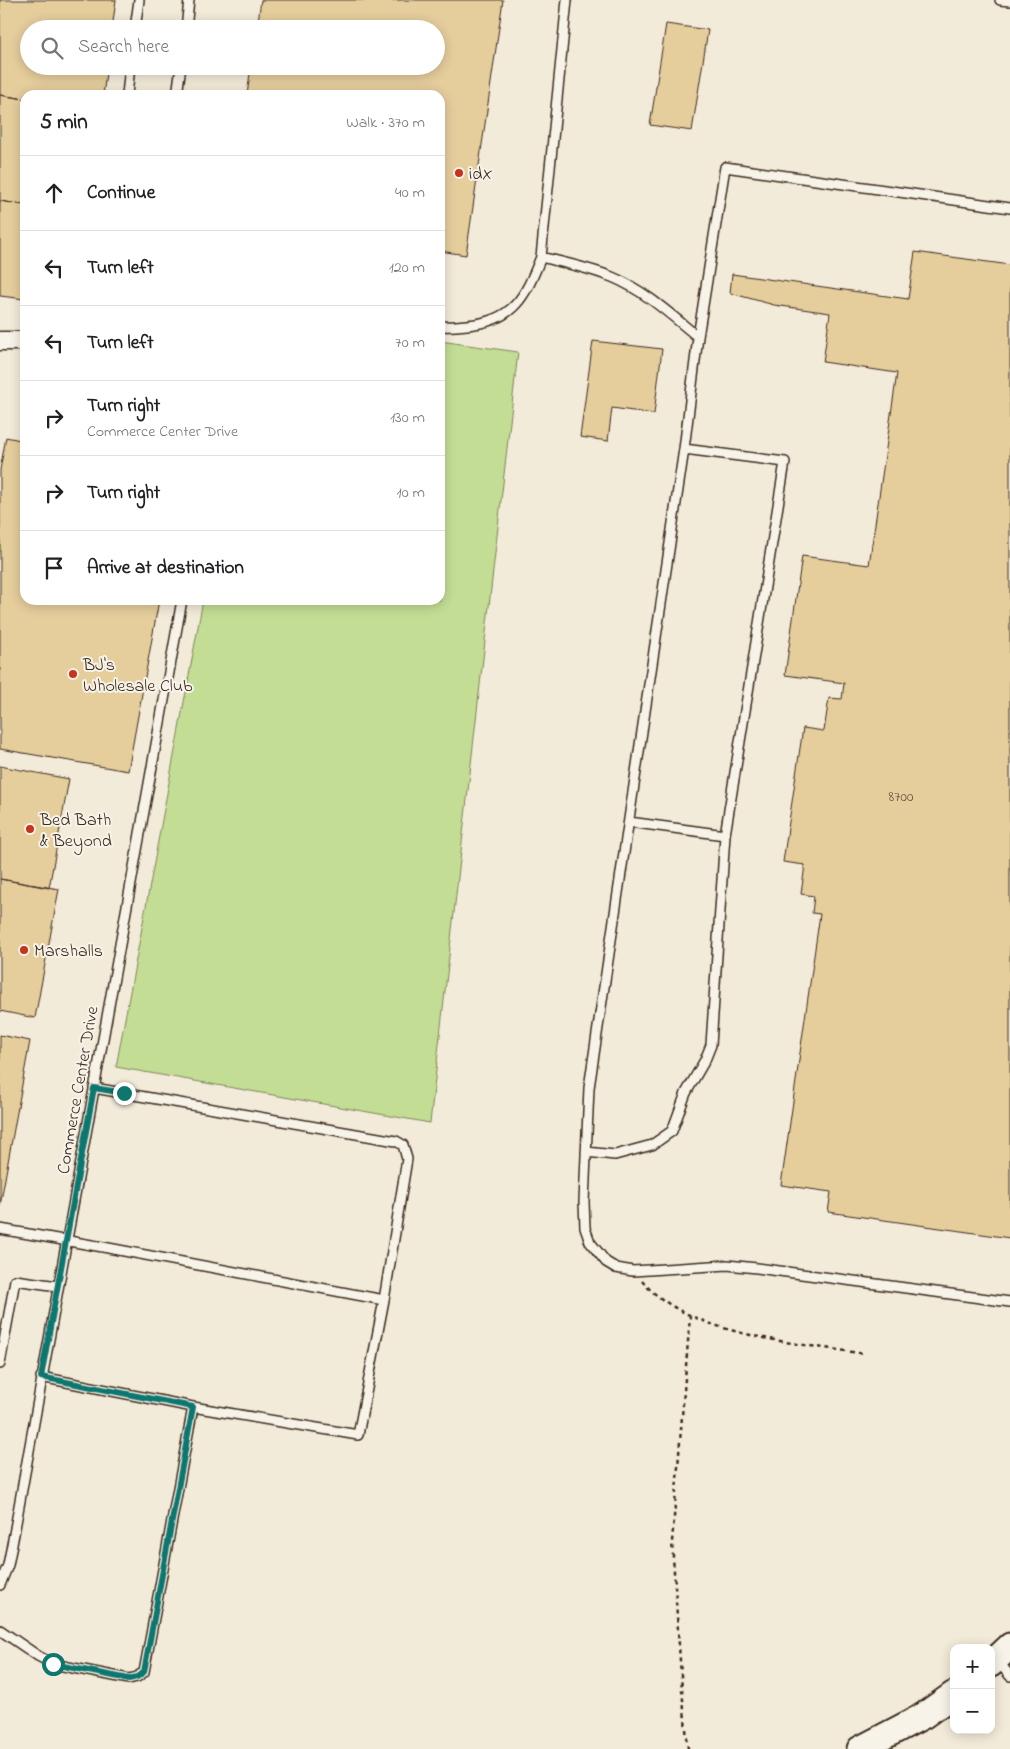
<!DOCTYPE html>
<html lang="en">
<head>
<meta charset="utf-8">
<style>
	body { margin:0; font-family:"Indie Flower",sans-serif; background:#f6f6f6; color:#202124 }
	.controls { position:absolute; right:15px; bottom:15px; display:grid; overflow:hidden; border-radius:10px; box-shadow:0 2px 12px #0003 }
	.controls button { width:45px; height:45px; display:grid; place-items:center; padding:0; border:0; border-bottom:1px solid #e0e0e0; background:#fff; color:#202124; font:25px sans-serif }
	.stop { position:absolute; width:15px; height:15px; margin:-11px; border:4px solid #0f766e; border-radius:50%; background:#fff }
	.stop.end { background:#0f766e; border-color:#fff; box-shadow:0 1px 5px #0008 }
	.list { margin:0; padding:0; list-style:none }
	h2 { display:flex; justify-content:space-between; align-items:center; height:65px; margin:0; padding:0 20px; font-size:21px }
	h2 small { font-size:16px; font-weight:400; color:#757577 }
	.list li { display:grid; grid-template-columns:32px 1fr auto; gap:15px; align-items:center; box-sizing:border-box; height:75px; padding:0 20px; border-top:1px solid #e0e0e0 }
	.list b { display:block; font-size:19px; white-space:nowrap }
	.list p { margin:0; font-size:16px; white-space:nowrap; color:#757577 }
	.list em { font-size:16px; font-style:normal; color:#757577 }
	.icon { flex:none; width:28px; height:28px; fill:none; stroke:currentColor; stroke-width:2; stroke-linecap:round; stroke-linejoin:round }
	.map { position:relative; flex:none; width:1010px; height:1749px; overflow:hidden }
	.search { position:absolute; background:#fff; box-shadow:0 2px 12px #0003; left:20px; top:20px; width:425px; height:55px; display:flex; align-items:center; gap:12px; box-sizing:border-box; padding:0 18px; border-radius:28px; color:#757577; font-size:19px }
	.panel { position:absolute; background:#fff; box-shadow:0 2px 12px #0003; left:20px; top:90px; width:425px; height:515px; border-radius:15px }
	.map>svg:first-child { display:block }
</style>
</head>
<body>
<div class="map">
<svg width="1010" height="1749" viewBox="0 0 1010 1749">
	<rect width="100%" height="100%" fill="#f3ebd9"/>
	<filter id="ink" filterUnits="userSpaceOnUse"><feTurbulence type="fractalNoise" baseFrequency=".02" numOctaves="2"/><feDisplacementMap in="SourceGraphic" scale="10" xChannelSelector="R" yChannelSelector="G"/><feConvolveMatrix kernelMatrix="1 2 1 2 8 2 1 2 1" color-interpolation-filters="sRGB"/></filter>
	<g filter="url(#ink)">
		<path fill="#c3dd94" stroke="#7f8459" d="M440,341L518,352L430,1123L116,1067L203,600H440Z"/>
		<path fill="#e5cd9c" stroke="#3b2a1e" d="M0,0H116L112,29H29V66H107L103,95H25V99L0,95Z
			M261,0H503L466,255L440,251V95H247L251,66H436V29H257Z
			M666,24L708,30L692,131L650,125Z
			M0,95L25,99V205L0,201Z
			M0,201L25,205V299L0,296Z
			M915,252L1010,265V1238L828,1212L831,1192L781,1185L820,914L812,913L814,896L801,894L805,865L783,862L803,728L824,731L829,698L842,699L844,683L785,675L802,556L869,565L897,373L823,362L830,313L774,305L730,293L732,274L908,299Z
			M593,341L662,349L654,414L612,408L608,441L580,437Z
			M6,437L25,441V600H159L128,771L0,749V470Z
			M0,766L69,779L49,888L0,879Z
			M0,879L59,889L35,1018L0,1011Z
			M0,1035L30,1041L0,1206Z"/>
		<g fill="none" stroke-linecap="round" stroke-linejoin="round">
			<defs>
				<path id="lane" d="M1000,0L1010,1
					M135,29L139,0
					M186,29L189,0
					M127,95L130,66
					M177,95L181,66
					M1010,208L725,167L698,337L684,449L589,1088L584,1202L585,1228L590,1242L606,1262L616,1268L633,1271L727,1265L757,1268L1010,1302
					M541,257C565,263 589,268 612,277C644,290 671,315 698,337
					M440,326C449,327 458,326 467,325C514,321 525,297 541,257L567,0
					M629,822L725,835
					M586,1152L615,1155L652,1145L672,1131L686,1093L705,1060L711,1045L725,835L785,462L684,449
					M0,1229L103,1247L384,1300
					M0,1364L15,1280L58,1286
					M41,1377L193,1407L358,1435L384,1300L407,1159L403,1145L396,1141L94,1088
					M0,1585L8,1565L14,1534L182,600
					M0,1630L38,1656L53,1664L129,1679L137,1677L144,1672L193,1407
					M997,1660L1010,1676"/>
				<path id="street" d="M0,341H25"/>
				<path id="secondary" d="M991,1664L1010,1646
					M860,1749L923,1716L954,1694"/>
			</defs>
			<use href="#lane" stroke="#3b2a1e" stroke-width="12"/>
			<use href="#street" stroke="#3b2a1e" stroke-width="21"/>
			<use href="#secondary" stroke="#3b2a1e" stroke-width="29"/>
			<path stroke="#3b2a1e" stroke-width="2.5" stroke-dasharray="4 4" stroke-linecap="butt" d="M642,1281C689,1336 798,1343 865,1354
				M688,1749L682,1690L672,1542L690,1316"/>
			<use href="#lane" stroke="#f7f3e8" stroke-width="9"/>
			<use href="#street" stroke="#f7f3e8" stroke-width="18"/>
			<use href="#secondary" stroke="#f7f3e8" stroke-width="25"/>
		</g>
	</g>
	<g fill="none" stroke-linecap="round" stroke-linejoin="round" filter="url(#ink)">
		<path stroke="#0f766e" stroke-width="6" d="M53,1664L129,1679L137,1677L144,1672L193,1407L41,1377L94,1088L124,1093"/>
	</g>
	<g fill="#c8321e" stroke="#f7f3e8" stroke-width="2">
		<circle cx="459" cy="173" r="5"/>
		<circle cx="73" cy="674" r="5"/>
		<circle cx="30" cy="829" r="5"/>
		<circle cx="24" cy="950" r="5"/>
	</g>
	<g text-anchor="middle" stroke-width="4" stroke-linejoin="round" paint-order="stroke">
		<g font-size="15" fill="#66533e">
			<text x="901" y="801">8700</text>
		</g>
		<g font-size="18" fill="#3b2a1e" stroke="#f7f3e8" text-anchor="start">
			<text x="469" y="179">idX</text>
			<text x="83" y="670">BJ's<tspan x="83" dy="21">Wholesale Club</tspan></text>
			<text x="40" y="825">Bed Bath<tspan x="40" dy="21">&amp; Beyond</tspan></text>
			<text x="34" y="956">Marshalls</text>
		</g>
		<g font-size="18" fill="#3b2a1e" stroke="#f7f3e8">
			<text transform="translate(77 1090) rotate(-80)" y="6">Commerce Center Drive</text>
		</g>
	</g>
</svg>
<div class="controls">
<button>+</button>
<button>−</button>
</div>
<div class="stop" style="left:53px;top:1664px"></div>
<div class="stop end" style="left:124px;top:1093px"></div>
<div class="search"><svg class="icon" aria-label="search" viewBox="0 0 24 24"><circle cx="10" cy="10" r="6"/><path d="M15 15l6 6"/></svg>Search here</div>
<section class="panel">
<h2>5 min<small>Walk · 370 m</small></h2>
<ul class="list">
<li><svg class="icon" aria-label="ahead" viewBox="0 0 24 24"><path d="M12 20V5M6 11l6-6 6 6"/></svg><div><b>Continue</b></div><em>40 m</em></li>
<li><svg class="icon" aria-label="left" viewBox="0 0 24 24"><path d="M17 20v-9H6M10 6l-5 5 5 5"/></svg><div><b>Turn left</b></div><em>120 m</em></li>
<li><svg class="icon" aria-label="left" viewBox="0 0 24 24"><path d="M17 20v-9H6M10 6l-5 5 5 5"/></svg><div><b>Turn left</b></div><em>70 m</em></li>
<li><svg class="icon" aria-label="right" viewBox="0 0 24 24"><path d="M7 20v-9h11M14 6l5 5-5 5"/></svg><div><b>Turn right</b><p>Commerce Center Drive</p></div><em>130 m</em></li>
<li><svg class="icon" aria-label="right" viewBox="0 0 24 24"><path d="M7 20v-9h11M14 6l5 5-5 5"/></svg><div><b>Turn right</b></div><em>10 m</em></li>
<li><svg class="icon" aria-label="arrive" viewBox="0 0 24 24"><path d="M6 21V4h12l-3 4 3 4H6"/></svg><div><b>Arrive at destination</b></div></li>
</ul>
</section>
</div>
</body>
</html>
